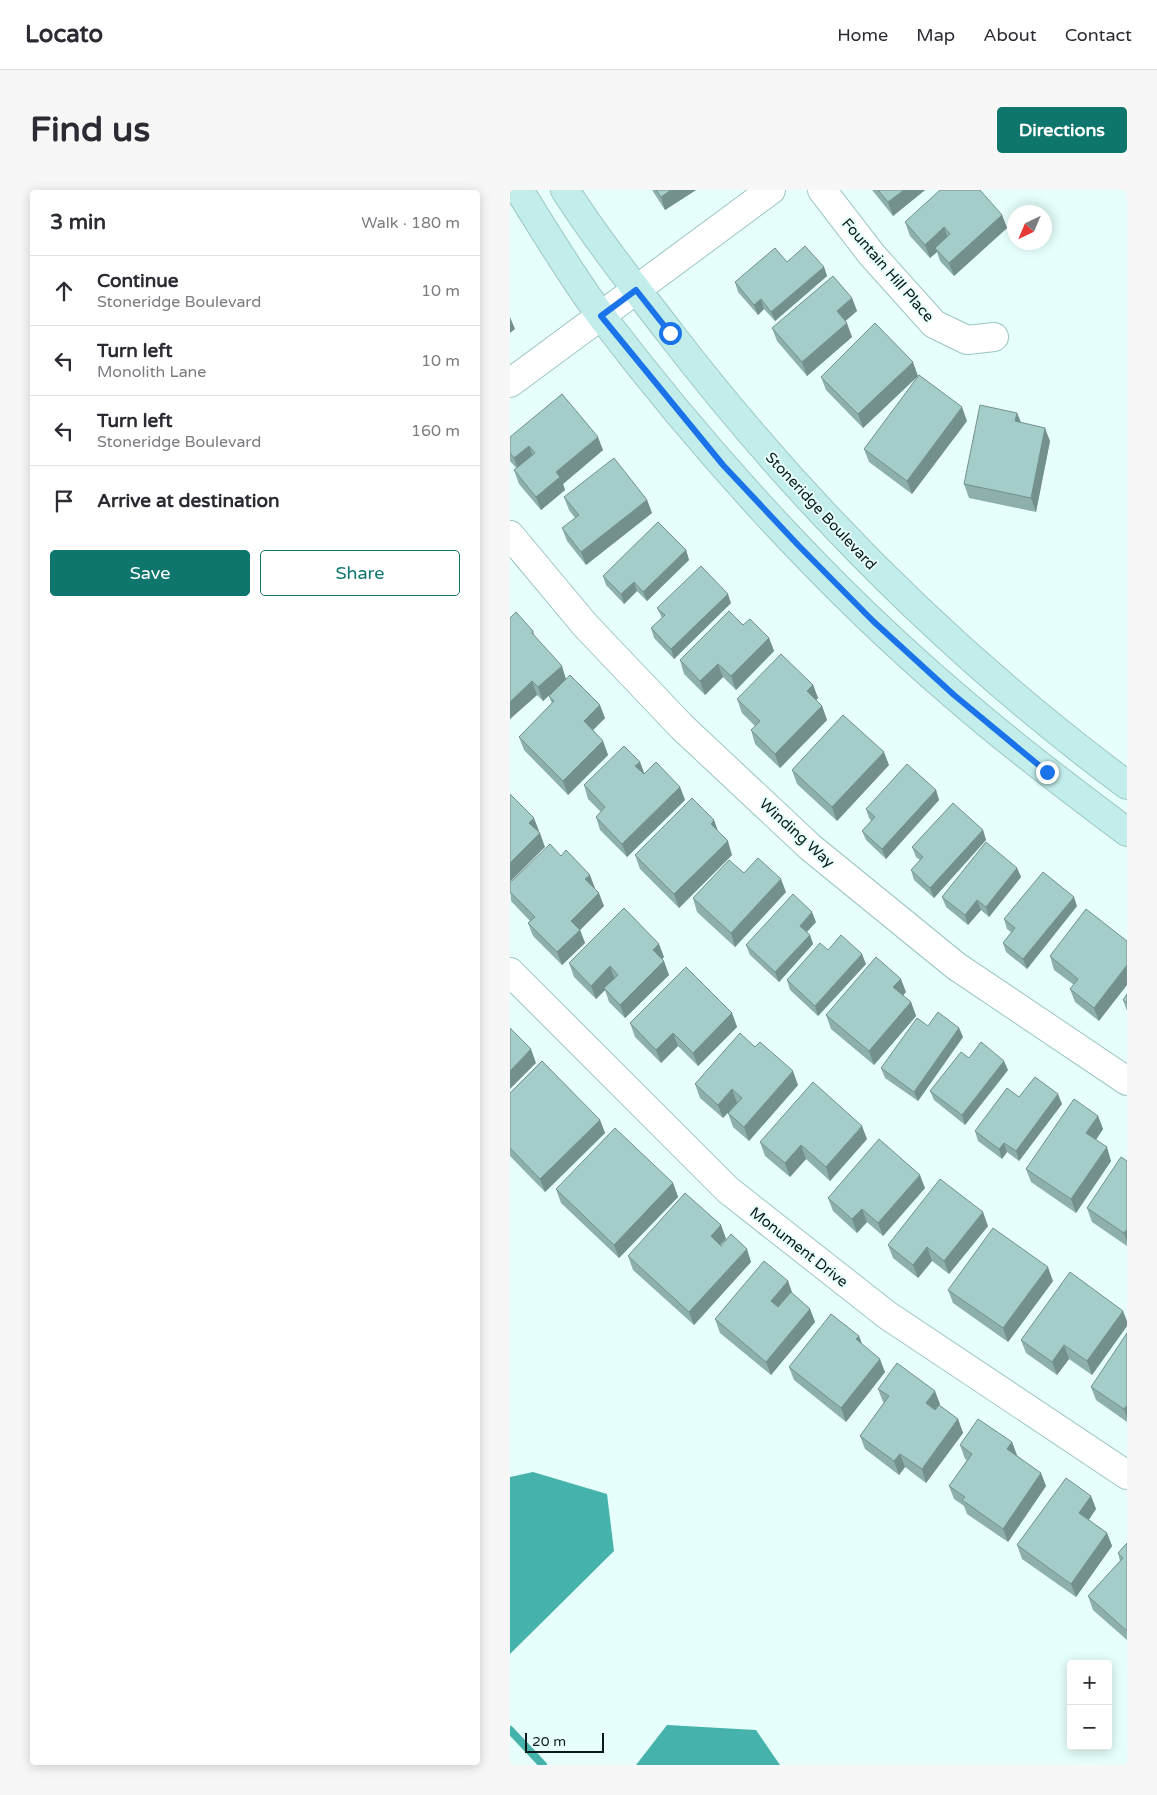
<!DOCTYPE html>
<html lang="en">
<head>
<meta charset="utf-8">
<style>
	body { margin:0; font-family:"Varela Round",sans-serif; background:#f7f7f7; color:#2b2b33 }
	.controls { position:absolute; right:15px; bottom:15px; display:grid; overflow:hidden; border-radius:5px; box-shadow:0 2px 12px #0003 }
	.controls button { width:45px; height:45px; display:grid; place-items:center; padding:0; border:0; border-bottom:1px solid #e1e1e2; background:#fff; color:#2b2b33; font:25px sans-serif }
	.compass { position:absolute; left:497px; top:15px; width:45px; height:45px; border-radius:50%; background:#fff; box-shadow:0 2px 12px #0003; rotate:224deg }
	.scale { position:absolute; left:15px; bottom:12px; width:79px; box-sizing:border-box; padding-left:5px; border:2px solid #0a1a18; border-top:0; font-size:14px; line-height:18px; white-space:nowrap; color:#0a1a18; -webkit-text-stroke:4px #e6fffc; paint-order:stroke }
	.stop { position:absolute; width:15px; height:15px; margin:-11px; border:4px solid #1a73e8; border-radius:50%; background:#fff }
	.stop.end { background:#1a73e8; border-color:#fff; box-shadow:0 1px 5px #0008 }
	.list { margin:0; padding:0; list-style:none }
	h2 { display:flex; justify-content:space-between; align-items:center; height:65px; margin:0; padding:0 20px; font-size:21px }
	h2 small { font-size:16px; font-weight:400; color:#7c7c81 }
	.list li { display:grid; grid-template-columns:32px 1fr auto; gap:15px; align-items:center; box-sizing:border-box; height:70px; padding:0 20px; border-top:1px solid #e1e1e2 }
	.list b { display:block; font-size:19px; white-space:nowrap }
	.list p { margin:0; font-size:16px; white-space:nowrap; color:#7c7c81 }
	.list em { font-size:16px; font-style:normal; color:#7c7c81 }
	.actions { display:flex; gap:10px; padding:15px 20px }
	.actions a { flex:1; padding:11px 0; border:1px solid #0f766e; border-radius:5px; text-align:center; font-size:18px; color:#0f766e }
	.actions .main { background:#0f766e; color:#fff }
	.icon { flex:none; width:28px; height:28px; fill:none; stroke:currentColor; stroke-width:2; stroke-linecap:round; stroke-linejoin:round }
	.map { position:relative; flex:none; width:617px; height:1575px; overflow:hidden; border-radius:5px }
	header { display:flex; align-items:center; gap:30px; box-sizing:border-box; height:70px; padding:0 25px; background:#fff; border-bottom:1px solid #e1e1e2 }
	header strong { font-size:24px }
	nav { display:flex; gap:28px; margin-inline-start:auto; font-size:18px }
	.intro { display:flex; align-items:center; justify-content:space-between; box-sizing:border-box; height:120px; padding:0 30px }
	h1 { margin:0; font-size:35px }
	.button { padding:12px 22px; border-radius:5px; background:#0f766e; color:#fff; font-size:18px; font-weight:700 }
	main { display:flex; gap:30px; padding:0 30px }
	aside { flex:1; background:#fff; border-radius:5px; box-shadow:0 2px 12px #0003 }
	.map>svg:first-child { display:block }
</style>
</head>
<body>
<header>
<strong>Locato</strong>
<nav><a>Home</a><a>Map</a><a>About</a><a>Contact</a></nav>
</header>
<div class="intro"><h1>Find us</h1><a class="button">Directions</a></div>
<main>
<aside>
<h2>3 min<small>Walk · 180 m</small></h2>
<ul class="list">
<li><svg class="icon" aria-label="ahead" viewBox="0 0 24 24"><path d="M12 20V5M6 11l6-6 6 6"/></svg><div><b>Continue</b><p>Stoneridge Boulevard</p></div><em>10 m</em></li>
<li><svg class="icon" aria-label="left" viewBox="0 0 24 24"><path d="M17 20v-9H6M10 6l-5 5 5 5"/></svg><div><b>Turn left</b><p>Monolith Lane</p></div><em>10 m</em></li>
<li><svg class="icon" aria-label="left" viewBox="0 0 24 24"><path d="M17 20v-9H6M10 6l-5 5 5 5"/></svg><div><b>Turn left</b><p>Stoneridge Boulevard</p></div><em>160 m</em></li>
<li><svg class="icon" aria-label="arrive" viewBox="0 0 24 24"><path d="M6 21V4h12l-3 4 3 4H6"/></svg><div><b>Arrive at destination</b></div></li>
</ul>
<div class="actions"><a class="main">Save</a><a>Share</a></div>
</aside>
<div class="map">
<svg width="617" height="1575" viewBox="0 0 617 1575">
	<rect width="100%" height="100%" fill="#e6fffc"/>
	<path fill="#45b2ab" d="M23,1282L97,1304L104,1361L0,1464V1287Z
		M157,1535L246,1540L270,1575H126Z"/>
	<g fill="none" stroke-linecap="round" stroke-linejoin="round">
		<path stroke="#45b2ab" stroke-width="8" d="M0,1540L33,1575"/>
		<defs>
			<path id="street" d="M312,0L362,65L424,134L457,150L484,147
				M0,193L261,0
				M0,345L75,435L172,537L300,657L446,776L617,891
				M0,782L218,1000L377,1125L617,1285"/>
			<path id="secondary" d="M9,0C36,43 62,87 92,127C194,261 317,397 445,506C500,554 558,598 617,642
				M55,0C87,50 124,96 160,143C293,316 442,465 617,595"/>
		</defs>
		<use href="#street" stroke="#9dc6c2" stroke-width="30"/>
		<use href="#secondary" stroke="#9dc6c2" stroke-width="30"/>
		<use href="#street" stroke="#fff" stroke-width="28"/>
		<use href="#secondary" stroke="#c2edeb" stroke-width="28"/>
	</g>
	<path fill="#8db0ad" d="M142,0H186L155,20Z
		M362,0H415L383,26Z
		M492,25L497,38L444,86L430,71L427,62L420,68L400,46L395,32Z
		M277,72L314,77L317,86L265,131L254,119L248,125L228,102L225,92Z
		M342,108L347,121L335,131L342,147L297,186L267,151L262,138Z
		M408,186L353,238L316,200L311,187Z
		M507,223L511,232L540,251L526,322L459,308L454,294Z
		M457,231L402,304L359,272L354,259Z
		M0,247L93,260L53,294L55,300L31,320L9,294L4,280L7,279L0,271Z
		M54,307L137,310L142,323L76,375L57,351L52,338L65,328L59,320Z
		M176,360L179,370L137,411L127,401L114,414L96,395L93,386Z
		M221,413L164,469L144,448L141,438L152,428L147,418Z
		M0,428L23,441L25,447L56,489L95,528L83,540L93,551L98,565L58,605L14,560L9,547L42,514L39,506L55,491L33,511L27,505L0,529Z
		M233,435L259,448L264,461L226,500L213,487L195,505L174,484L170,470Z
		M303,495L308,508L306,510L312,516L317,530L270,578L245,554L241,540L245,536L232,523L227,509Z
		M130,572L134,584L170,597L175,610L117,667L90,640L86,627L91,622L78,609L74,595Z
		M379,575L327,631L287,594L282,580Z
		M426,600L429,610L376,669L356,650L352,641L361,631L359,628L356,619Z
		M204,630L208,642L222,665L169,718L130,679L125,665Z
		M473,640L476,650L424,708L404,690L401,680L410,670L406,667L402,657Z
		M507,678L511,687L479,727L471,720L458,735L436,717L432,707Z
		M234,683L276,702L225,757L187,722L183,708Z
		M0,693L85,698L84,699L94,716L70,740L75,753L52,775L23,746L18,733L20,731L1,711Z
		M567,716L517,779L496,762L493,753L501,742L497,739L494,729Z
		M306,732L297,742L300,745L303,754L269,792L240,765L236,755Z
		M617,751L589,831L565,812L560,799L564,795L544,780L540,766Z
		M318,760L356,774L308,826L280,800L277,790Z
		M154,767L152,769L159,785L115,828L99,812L95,800L86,809L64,787L59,773Z
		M396,802L393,805L401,812L406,826L364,875L321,839L316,825Z
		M617,804V821L613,810Z
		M222,823L227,837L188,876L168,856L151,873L125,847L120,833Z
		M418,836L449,838L453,847L408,911L375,888L371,878Z
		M459,868L498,880L455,935L424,910L420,901Z
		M185,894L288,895L239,951L223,937L218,923L227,913L213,928L190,908Z
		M0,903L90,930L95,943L35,1002L0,966Z
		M509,907L552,914L509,971L497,962L492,969L468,951L465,941Z
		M588,926L593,939L586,950L601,971L566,1023L521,992L516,979Z
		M357,949L320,991L296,969L280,987L255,966L250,952Z
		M617,971V1056L582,1032L577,1018Z
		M163,993L168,1007L109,1068L51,1013L46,999Z
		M415,998L373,1046L357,1032L347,1043L323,1021L318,1008Z
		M211,1035L216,1049L210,1055L241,1072L184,1135L123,1080L118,1066Z
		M478,1036L439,1084L422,1071L408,1088L383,1068L378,1055Z
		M278,1091L282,1104L300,1119L305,1132L261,1185L210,1143L205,1129Z
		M543,1091L498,1152L443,1113L438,1100Z
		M617,1131V1136L582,1185L559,1169L547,1185L516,1163L511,1150Z
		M617,1143V1232L586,1210L581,1197Z
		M349,1146L352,1154L375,1182L336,1232L284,1190L279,1177Z
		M368,1199L430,1214L429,1215L448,1229L453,1243L416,1293L395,1277L389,1285L355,1259L350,1246L374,1213L373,1212Z
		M502,1252L507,1265L536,1296L498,1352L457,1324L454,1316L444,1309L439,1296L457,1270L455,1269L450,1255Z
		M581,1306L586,1319L579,1330L597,1343L602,1356L566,1407L512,1369L507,1355Z
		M617,1353V1450L583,1420L578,1406L610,1371L608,1363Z"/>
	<path fill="#73908d" d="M161,0H186L155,20L151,7Z
		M394,0H415L383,26L378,12Z
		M492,25L497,38L444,86L439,73Z
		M434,37L439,51L425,58L427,62L420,68L415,55Z
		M314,77L317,86L265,131L261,122Z
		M342,108L347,121L332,134L327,121Z
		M251,109L254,119L248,125L244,115Z
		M0,127L5,139L0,143Z
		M337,133L342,147L297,186L292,172Z
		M403,172L408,186L353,238L348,224Z
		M452,217L457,231L402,304L397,291Z
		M507,223L512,236L505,231Z
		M535,238L540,251L526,322L521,308Z
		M88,247L93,260L53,294L55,300L31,320L26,307L46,282Z
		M19,256L24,269L9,282L4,268Z
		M137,310L142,323L76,375L71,362Z
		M176,360L179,370L137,411L133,402Z
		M124,392L127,401L114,414L111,404Z
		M218,404L221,413L164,469L161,459Z
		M259,448L264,461L226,500L221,486Z
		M208,474L213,487L195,505L190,491Z
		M52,476L56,489L33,511L28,497Z
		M22,491L27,505L0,529V512Z
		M303,495L308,508L302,514L297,501Z
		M90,515L95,528L79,544L74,531Z
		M312,516L317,530L270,578L265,564Z
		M93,551L98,565L58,605L53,591Z
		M374,562L379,575L327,631L322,617Z
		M130,572L135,585L125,576Z
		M170,597L175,610L117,667L112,654Z
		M426,600L429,610L376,669L372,659Z
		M24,628L29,641L24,646L19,633Z
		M204,630L209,644L201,634Z
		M473,640L476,650L424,708L420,698Z
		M30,643L35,657L0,692V673Z
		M218,651L222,665L169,718L164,704Z
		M507,678L511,687L479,727L476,717Z
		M80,685L85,698L80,703L75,689Z
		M271,689L276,702L225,757L221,743Z
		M89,703L94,716L70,740L75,753L52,775L47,762L61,731Z
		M564,707L567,716L517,779L513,769Z
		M467,710L471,720L458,735L455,725Z
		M302,722L306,732L293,746L290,736Z
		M300,745L303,754L269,792L265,782Z
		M149,754L154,767L148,773L143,760Z
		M352,764L356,774L308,826L305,816Z
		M154,771L159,785L115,828L110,815Z
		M617,775V795L589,831L584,818Z
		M100,776L105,790L94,798L95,800L86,809L81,796Z
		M391,789L396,802L388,811L383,797Z
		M401,812L406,826L364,875L359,861Z
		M222,823L227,837L188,876L183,863Z
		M449,838L453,847L408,911L404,902Z
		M163,843L168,856L151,873L146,860Z
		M21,859L26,873L0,899V881Z
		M494,871L498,880L455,935L452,925Z
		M283,881L288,895L239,951L234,937Z
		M222,899L227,913L213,928L208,915Z
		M548,904L552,914L509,971L506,961Z
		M588,926L593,939L581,957L576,943Z
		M90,930L95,943L35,1002L30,989Z
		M352,936L357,949L320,991L316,977Z
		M494,953L497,962L492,969L489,959Z
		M291,955L296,969L280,987L275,973Z
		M597,957L601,971L566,1023L561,1009Z
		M410,985L415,998L373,1046L368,1033Z
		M163,993L168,1007L109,1068L104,1055Z
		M352,1019L357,1032L347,1043L342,1029Z
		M473,1022L478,1036L439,1084L434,1071Z
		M211,1035L216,1049L206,1060L201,1046Z
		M617,1039V1052L614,1043Z
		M417,1057L422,1071L408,1088L403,1075Z
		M237,1059L241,1072L184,1135L179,1122Z
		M538,1077L543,1091L498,1152L493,1138Z
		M278,1091L283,1105L266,1125L261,1111Z
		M300,1119L305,1132L261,1185L256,1172Z
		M613,1121L617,1131V1136L582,1185L577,1171Z
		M349,1146L354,1159L346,1149Z
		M554,1155L559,1169L547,1185L542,1172Z
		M370,1169L375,1182L336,1232L331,1218Z
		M425,1201L430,1214L421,1226L416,1213Z
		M617,1215V1228L614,1219Z
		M448,1229L453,1243L416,1293L412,1279Z
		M502,1252L507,1266L497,1259Z
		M390,1264L395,1277L389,1285L384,1271Z
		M531,1283L536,1296L498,1352L493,1339Z
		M581,1306L586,1319L574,1336L569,1323Z
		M597,1343L602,1356L566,1407L561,1394Z"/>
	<path fill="#a4cdc9" stroke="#73908d" d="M146,0H161L151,7Z
		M368,0H394L378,12Z
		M430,0H470L492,25L439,73L425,58L440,44L434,37L415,55L395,32Z
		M295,56L314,77L261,122L251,109L244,115L225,92L265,58L277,72Z
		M323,86L342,108L327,121L337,133L292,172L262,138Z
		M365,133L403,172L348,224L311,187Z
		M409,185L452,217L397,291L354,259Z
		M52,204L88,247L46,282L50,287L26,307L4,280L25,263L19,256L4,268L0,263V247Z
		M470,215L507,223L505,231L535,238L521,308L454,294Z
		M104,268L137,310L71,362L52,338L69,325L54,307Z
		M148,332L176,360L133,402L124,392L111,404L93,386Z
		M191,376L218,404L161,459L141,438L155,425L147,418Z
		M219,421L233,435L240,429L259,448L221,486L208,474L190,491L170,470Z
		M6,422L23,441L22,443L52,476L28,497L22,491L0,512V428Z
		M271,464L303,495L297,501L312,516L265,564L241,540L250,531L227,509Z
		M60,485L90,515L74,531L93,551L53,591L9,547L44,511L39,506Z
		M333,525L374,562L322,617L282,580Z
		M114,556L130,572L125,576L134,584L146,572L170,597L112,654L86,627L95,617L74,595Z
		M397,574L426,600L372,659L352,641L365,627L356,619Z
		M0,604L24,628L19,633L30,643L0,673Z
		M182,608L204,630L201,634L218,651L164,704L125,665Z
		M443,613L473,640L420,698L401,680L413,667L402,657Z
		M476,652L507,678L476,717L467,710L455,725L432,707Z
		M40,654L51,666L56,660L80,685L75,689L89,703L61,731L70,740L47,762L18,733L25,727L0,702V693Z
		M248,668L271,689L221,743L183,708L219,670L234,683Z
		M533,682L564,707L513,769L493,753L505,738L494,729Z
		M283,704L302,722L290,736L300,745L265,782L236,755Z
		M114,718L149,754L143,760L154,771L110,815L94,798L108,785L100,776L81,796L59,773Z
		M576,719L617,751V775L584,818L560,799L568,789L540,766Z
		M331,745L352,764L305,816L277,790L310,753L318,760Z
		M366,767L391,789L383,797L401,812L359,861L316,825Z
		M176,777L222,823L183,863L163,843L146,860L120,833Z
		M617,804V813L613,810Z
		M428,822L449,838L404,902L371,878L407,828L418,836Z
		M0,838L21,859L0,881Z
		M230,843L245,857L250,852L283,881L234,937L218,923L232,908L222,899L208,915L185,894Z
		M471,852L494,871L452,925L420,901L451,862L459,868Z
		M32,871L90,930L30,989L0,958V903Z
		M525,887L548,904L506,961L494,953L489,959L465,941L497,898L509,907Z
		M303,892L352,936L316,977L291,955L275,973L250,952Z
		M564,909L588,926L576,943L597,957L561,1009L516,979Z
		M105,938L163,993L104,1055L46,999Z
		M369,949L410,985L368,1033L352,1019L342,1029L318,1008Z
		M611,967L617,971V1039L614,1043L577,1018Z
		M430,989L473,1022L434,1071L417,1057L403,1075L378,1055Z
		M175,1003L211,1035L201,1046L211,1056L221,1044L237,1059L179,1122L118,1066Z
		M483,1038L538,1077L493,1138L438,1100Z
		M254,1071L278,1091L261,1111L268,1117L281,1102L300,1119L256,1172L205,1129Z
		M560,1082L613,1121L577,1171L554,1155L542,1172L511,1150Z
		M321,1124L349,1146L346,1149L370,1169L331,1218L279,1177Z
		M617,1143V1215L614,1219L581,1197Z
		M387,1173L425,1201L416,1213L425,1220L429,1215L448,1229L412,1279L390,1264L384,1271L350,1246L379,1206L368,1199Z
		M468,1229L502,1252L497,1259L531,1283L493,1339L452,1310L455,1307L439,1296L462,1264L450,1255Z
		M556,1288L581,1306L569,1323L597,1343L561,1394L507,1355Z
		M617,1353V1441L578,1406L613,1368L608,1363Z"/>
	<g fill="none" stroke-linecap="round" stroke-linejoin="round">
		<path stroke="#1a73e8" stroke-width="6" d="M160,143L126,100L91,126L213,275L288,355L363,431L444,505L537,582"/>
	</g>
	<g text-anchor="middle" stroke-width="4" stroke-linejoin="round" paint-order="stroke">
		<g font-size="15" fill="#0a1a18" stroke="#e6fffc">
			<text transform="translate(378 80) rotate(49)" y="5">Fountain Hill Place</text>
			<text transform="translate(311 321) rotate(47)" y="5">Stoneridge Boulevard</text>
			<text transform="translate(287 643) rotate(42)" y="5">Winding Way</text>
			<text transform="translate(289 1057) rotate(38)" y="5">Monument Drive</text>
		</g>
	</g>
</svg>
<div class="controls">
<button>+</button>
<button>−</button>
</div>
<svg class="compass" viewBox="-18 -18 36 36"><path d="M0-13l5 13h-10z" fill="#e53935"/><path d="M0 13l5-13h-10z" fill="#7c7c81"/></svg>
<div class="scale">20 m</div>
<div class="stop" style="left:160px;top:143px"></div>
<div class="stop end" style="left:537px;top:582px"></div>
</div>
</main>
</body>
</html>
